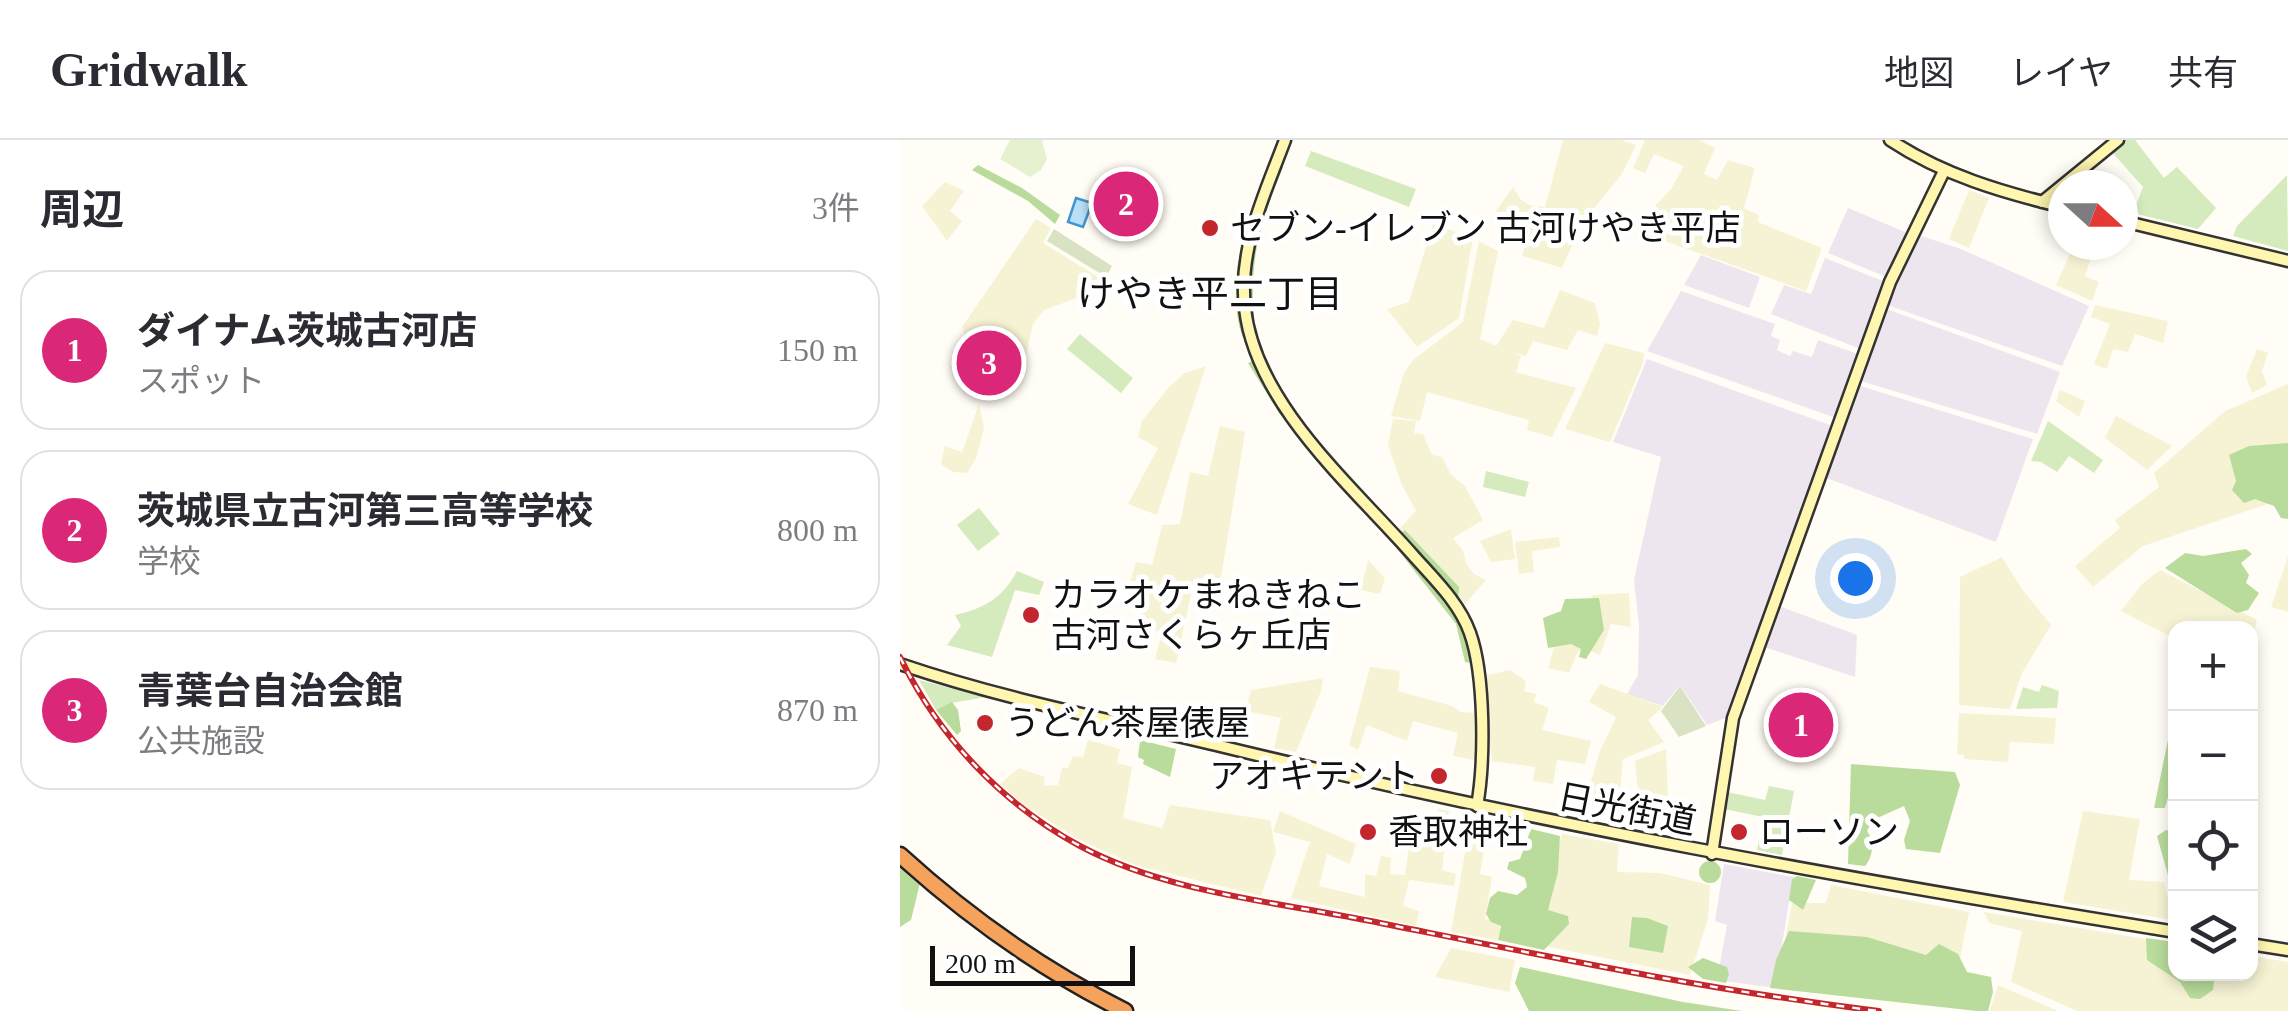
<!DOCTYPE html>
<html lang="ja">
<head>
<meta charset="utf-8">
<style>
	body { margin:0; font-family:"Times New Roman","Noto Sans JP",serif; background:#f2f2f3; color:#2b2b33 }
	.controls { position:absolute; right:30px; bottom:30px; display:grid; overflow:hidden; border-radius:20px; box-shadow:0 5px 15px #0003 }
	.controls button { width:90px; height:90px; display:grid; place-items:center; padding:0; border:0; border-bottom:2px solid #e1e1e2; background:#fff; color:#2b2b33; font:50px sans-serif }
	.compass { position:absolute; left:1148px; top:30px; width:90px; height:90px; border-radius:50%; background:#fff; box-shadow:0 5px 15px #0003; rotate:111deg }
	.scale { position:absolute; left:30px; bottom:25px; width:205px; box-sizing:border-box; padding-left:10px; border:5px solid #111; border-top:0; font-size:28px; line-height:35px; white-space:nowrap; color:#111; -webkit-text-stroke:8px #fff; paint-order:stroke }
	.you { position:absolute; left:955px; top:438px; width:35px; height:35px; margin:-25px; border:8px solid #fff; border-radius:50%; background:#1a73e8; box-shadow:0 0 0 15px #1a73e833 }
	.badge { display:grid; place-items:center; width:65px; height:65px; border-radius:50%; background:#db2777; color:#fff; font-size:32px; font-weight:700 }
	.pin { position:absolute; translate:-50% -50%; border:5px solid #fff; box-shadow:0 2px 10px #0006 }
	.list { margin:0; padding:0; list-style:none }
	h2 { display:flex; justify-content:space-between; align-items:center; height:130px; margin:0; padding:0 40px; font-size:42px }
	h2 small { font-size:32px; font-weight:400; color:#7c7c81 }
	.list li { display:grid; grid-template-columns:65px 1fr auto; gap:30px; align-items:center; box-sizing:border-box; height:160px; margin:0 20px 20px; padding:0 20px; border:2px solid #e1e1e2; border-radius:30px }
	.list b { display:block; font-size:38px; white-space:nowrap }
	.list p { margin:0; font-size:32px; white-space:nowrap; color:#7c7c81 }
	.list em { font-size:32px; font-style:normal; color:#7c7c81 }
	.icon { flex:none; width:55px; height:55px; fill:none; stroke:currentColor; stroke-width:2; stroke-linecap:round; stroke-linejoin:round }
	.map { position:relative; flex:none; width:1388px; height:871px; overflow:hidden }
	header { display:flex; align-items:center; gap:60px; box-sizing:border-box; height:140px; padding:0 50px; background:#fff; border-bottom:2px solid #e1e1e2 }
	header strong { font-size:48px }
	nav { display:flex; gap:55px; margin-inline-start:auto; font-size:35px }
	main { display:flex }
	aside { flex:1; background:#fff }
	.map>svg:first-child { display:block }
</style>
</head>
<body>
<header>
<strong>Gridwalk</strong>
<nav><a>地図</a><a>レイヤ</a><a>共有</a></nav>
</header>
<main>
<aside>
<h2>周辺<small>3件</small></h2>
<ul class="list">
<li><span class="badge">1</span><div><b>ダイナム茨城古河店</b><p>スポット</p></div><em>150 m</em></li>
<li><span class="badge">2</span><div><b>茨城県立古河第三高等学校</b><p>学校</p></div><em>800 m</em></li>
<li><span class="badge">3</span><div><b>青葉台自治会館</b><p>公共施設</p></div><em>870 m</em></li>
</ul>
</aside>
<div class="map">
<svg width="1388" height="871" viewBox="0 0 1388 871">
	<rect width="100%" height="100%" fill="#fffdf5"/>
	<path fill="#eee6ef" d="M948,68L1010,94L989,138L928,113Z
		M1015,94L1061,109L1189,166L1162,226L984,164Z
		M801,115L860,137L849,168L784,145Z
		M925,118L988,143L963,210L871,174L884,145L911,154Z
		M781,151L875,184L871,196L880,200L877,210L890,216L893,211L912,217L918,200L961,215L936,278L747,211Z
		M984,168L1160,232L1137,294L957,240Z
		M747,219L933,286L831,576L807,585L780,545L763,566L727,554L738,535L739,486L734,440L761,317L713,302Z
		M957,245L1133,299L1096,402L924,337Z
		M879,466L957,495L955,537L864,507Z
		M824,724L893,737L875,848L817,840L827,785L815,781Z"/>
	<path fill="#f6f3d4" d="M663,0H721L736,5L722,34L682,83L662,128L622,116L628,96L591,78L613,47L621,60L632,66L645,67Z
		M745,0H799L815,8L804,34L817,40L828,20L855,28L844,68L859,75L858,82L922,108L906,151L745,94L748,74L771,49L784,26L754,14L745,33L733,28Z
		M45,42L64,51L50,71L62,81L47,101L22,66Z
		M1069,50L1089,58L1069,108L1049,99Z
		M136,79L151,88L143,103L200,138L196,146L188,154L144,170L133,184L126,216L99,198L88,208L68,204L62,187Z
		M533,84L573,98L559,178L517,207L487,169L509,162Z
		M579,101L598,111L580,199L596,206L613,180L644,188L660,150L695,163L700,184L697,196L678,190L667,210L633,201L626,216L612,212L621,216L616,232L676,248L652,297L627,290L629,280L527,252L520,281L491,276L504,233L513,220L563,182Z
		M1163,101V105H1195L1185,136L1199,142L1192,161L1156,145L1172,110L1161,105Z
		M1195,165L1268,181L1263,203L1235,194L1228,212L1213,209L1207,229L1194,224L1210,184L1191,177Z
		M705,203L744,213L743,223L710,302L665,289Z
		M1357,209L1368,213L1362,231L1367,245L1352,253L1346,236Z
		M306,226L257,375L228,364L258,308L238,297L242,281L268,248L285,233Z
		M1388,244V357L1243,406L1193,447L1175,426L1220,388L1215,380L1259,347L1254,333L1325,271Z
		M1160,250L1185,261L1179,277L1156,261Z
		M79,264L84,288L76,319L67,333L53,332L41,324L45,306L62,312Z
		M1216,276L1272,306L1247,330L1205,298Z
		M493,279L516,281L514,293L523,294L532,315L542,317L551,335L565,346L583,380L553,398L563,411L566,423L574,434L586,440L565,464L499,389L516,371L502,345L488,305Z
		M320,286L345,292L318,456L292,450L276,523L255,519L262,492L238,486L247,455L228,449L236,422L252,425L262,385L280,384L290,332L308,336Z
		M611,389L615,419L591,422L580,401Z
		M659,397L660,407L632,411L634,432L619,434L615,402Z
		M1388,416V472L1371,467Z
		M1102,417L1122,449L1151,485L1122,533L1110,569L1059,565L1060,437Z
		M468,420L485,438L480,454L461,450Z
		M1260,430L1357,480L1351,504L1350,488H1276L1275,499L1221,471L1242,444Z
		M729,453L731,487L711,484L700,515L683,508L677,513L669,533L648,528L656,500L673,504L677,497L685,499L692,455Z
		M470,527L500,531L498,551L552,566L561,572L576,573L579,621L553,616L558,593L513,581L507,601L467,585L458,610L449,605Z
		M610,530L626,541L624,551L636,554L634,562L649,568L642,590L691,601L685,624L657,620L653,644L633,641L635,627L592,621L582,536Z
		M423,538L421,551L396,612L374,608L381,578L346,571L351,550Z
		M700,544L763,567L748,580L764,602L723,619L720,651L703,657L687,655L700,611L716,577L689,562Z
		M1059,573L1156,578L1154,604L1110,602L1108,622L1064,619V615L1057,614Z
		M188,600L220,609L217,623L232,627L223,678L262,688L270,665L370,680L376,712L361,756L235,725L178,699L124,665L100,644L119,628L145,637L144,646L158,645L162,628H168L173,616L183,617Z
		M766,609L768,658L739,660L735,621Z
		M538,669L549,671L542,730L556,734L554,746L509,740L503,766L519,771L516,786L391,758L410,702L373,692L380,671L456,704L450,724L427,714L419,746L465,757V734L476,736L481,716L491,718L490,734L505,735L510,699L532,704Z
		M1183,671L1240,679L1229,740L1264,742L1273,780L1163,762Z
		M662,694L719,704L717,732L760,733L810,745L808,779L790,835L634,804Z
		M568,696L586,699L580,734L592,737L585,779L601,782L598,800L551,792Z
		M931,745L1069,772L1059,824L885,801L892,763H926Z
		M1084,772L1275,804L1276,834H1350L1351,816L1388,822V871H1177L1111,842L1122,791L1089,783Z
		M551,808L615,820L609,852L535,837Z
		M1098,845L1158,871H1090Z"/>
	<path fill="#d5ebbd" d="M1226,0H1235L1264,38L1277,27L1316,68L1298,89L1233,73L1243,47L1210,10Z
		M411,11L516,49L509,67L405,26Z
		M1387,35L1388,111L1333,96L1337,86Z
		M180,194L233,238L221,253L167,209Z
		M1148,281L1203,320L1194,333L1169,316L1157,332L1141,322L1131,321Z
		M586,331L629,342L625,357L583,347Z
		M79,368L100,394L78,411L57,385Z
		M117,431L144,442L139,455L115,450L92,517L47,505L61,486L55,475C83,469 103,458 117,431Z
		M19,540L86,557L51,563L36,570Z
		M1142,545L1159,551L1157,568L1116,569L1123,547L1139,552Z
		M869,646L894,651L882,715L857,710L863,677L824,669L827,652L865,660Z"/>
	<path fill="#b9dc9c" d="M371,22L383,27C355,95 348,128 356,201L343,198C334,174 335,147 338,121L350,113L363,65L358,55Z
		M78,25L122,48L160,75L155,84L128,61L72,30Z
		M362,216L374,243L399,279L490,380L479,387L379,273L348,223Z
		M1388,303V379L1381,378L1374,366L1355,359L1344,363L1332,350L1336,341L1329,315L1349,306Z
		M505,390L559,447L558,462L572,485V523L565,522L556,484L491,401Z
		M1346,409L1352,414L1341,423L1349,435L1346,443L1359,453L1348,470L1337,473L1265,428L1285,413L1303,416Z
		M699,458L704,490L686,519L679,517L681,509L671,504L648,508L643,478L661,471L665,459Z
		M52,562L58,570L61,591L57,595L36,570Z
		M1275,566V632L1265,668H1254Z
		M240,600L276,609L270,637L243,624L244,620L238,617Z
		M951,624L1055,632L1060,645L1040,713L1006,709L1004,700L1010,681L1004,666L973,680L967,691C975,701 973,717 965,726L948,724Z
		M631,689L660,696L658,732L648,770L668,776L669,784L644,810L598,800L601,786L591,782L586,774L590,758L598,751L617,755L627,747L625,738L607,729L609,722L620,719Z
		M1266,690L1275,692V760L1257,696Z
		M799 732a11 11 0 1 1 22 0a11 11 0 1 1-22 0Z
		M0,723L20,743L11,780L0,787Z
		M897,736L916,740L903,770L889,760L892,739Z
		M732,777L747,778L768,786L763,813L729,807Z
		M889,791L967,797L1026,815L1039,804L1058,814L1067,832L1091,837L1093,852L1088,871H1077L870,848L876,820Z
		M1246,798L1275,802L1276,834H1311L1314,841L1313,850L1300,859L1290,858L1280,842L1247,820Z
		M803,818L827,827L829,834L826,843L803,839L788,827Z
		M620,827L783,862L842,871H629L615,843Z"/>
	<path fill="#d9e3c4" d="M154,89L212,126L206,137L147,101Z
		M780,546L806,586L779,597L761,571Z"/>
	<path fill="#e6f2cf" d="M110,0H142L147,19L141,30L130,37L100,19Z"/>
	<path fill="#b9e0f7" stroke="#3f96cf" stroke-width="2.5" d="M176,58L192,63L183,87L168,82Z"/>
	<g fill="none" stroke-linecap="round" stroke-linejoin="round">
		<defs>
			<path id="secondary" d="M385,0C365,54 338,108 345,168C355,263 451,345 512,414C533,438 559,462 570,493C585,535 585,622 577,666
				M990,0C1043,35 1101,52 1163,67
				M1142,62L1218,0
				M1223,81L1388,121
				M0,524C103,559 211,580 316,605C633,683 953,740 1276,792
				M812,714L833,578L990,142L1044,31
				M1350,804L1388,810"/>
			<path id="highway" d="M0,715C68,777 143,830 225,871"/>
		</defs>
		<use href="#secondary" stroke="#333" stroke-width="15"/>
		<use href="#highway" stroke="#222" stroke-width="19"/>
		<use href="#secondary" stroke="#fff6b0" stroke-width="10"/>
		<use href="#highway" stroke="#f5a25d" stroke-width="14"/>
		<defs>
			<path id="rail" d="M0,517C39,597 101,663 180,706C266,752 370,761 465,780C636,814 806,850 979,871"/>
		</defs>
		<use href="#rail" stroke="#c4262e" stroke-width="6"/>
		<use href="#rail" stroke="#fff" stroke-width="2.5" stroke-dasharray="8" stroke-linecap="butt"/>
	</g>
	<g fill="#c4262e" stroke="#fff" stroke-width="4">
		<circle cx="310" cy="88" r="10"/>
		<circle cx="131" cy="475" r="10"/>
		<circle cx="85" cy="583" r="10"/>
		<circle cx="539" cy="636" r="10"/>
		<circle cx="468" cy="692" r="10"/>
		<circle cx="839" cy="692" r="10"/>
	</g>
	<g text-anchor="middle" stroke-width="10" stroke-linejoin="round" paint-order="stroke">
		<g font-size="35" fill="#111" stroke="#fff" text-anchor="start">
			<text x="330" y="100">セブン-イレブン 古河けやき平店</text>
			<text x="151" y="467">カラオケまねきねこ<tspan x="151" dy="40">古河さくらヶ丘店</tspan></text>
			<text x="105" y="595">うどん茶屋俵屋</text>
			<text x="519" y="648" text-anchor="end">アオキテント</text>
			<text x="488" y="704">香取神社</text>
			<text x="859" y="704">ローソン</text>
		</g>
		<g font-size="35" fill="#111" stroke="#fff">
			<text transform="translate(727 669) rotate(11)" y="12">日光街道</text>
		</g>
		<g font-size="38" fill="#111" stroke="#fff">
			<text x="310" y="167">けやき平二丁目</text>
		</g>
	</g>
</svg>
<div class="controls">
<button>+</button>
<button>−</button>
<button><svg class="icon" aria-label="locate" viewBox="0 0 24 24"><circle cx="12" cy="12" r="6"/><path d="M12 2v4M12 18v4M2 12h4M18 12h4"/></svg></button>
<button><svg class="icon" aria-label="layers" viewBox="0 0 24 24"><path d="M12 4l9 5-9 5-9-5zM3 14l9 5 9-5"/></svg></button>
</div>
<svg class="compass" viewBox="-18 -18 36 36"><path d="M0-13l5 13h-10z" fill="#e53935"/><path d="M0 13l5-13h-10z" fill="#7c7c81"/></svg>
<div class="scale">200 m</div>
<div class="you"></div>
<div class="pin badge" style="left:901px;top:585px">1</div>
<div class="pin badge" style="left:226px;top:64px">2</div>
<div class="pin badge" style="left:89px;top:223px">3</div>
</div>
</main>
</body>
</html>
